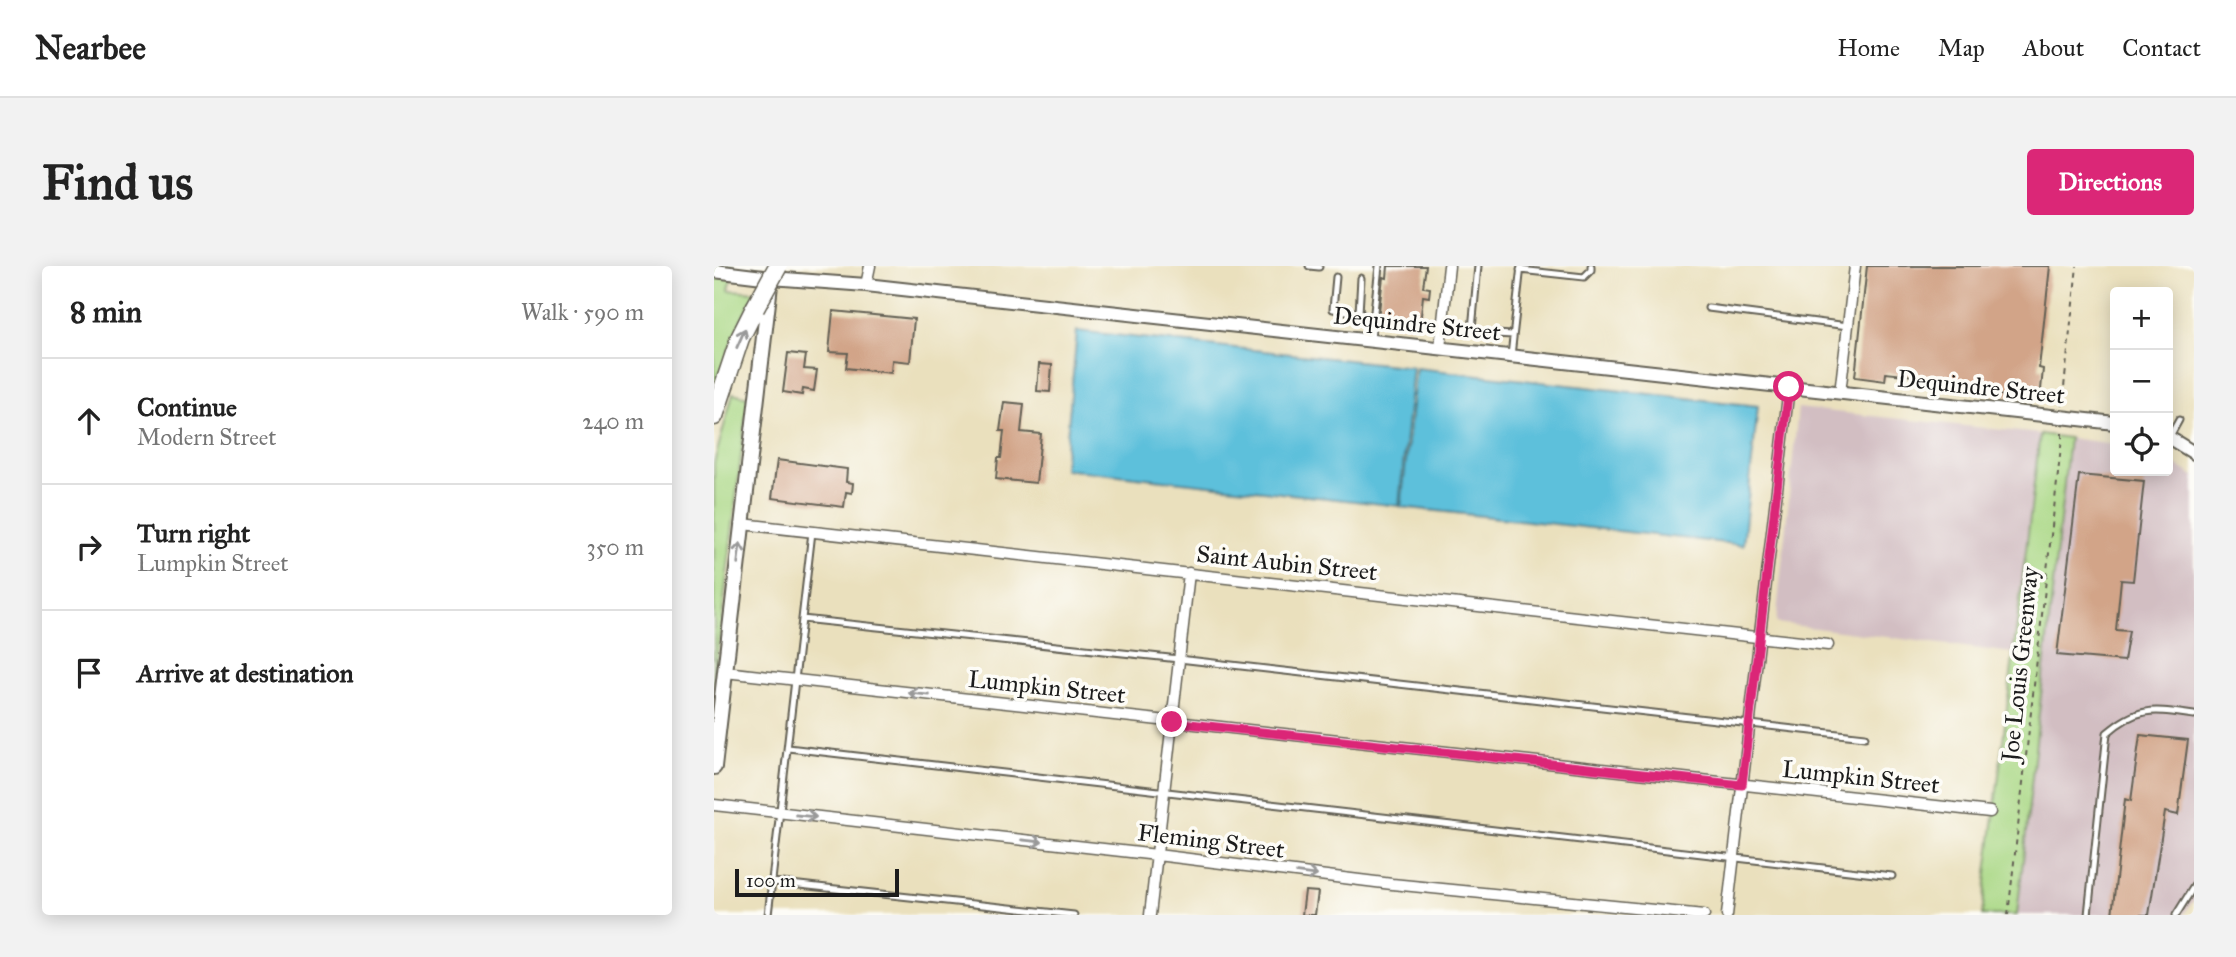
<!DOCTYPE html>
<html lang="en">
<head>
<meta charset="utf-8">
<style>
	body { margin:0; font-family:"IM FELL Great Primer",serif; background:#f2f2f2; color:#222 }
	.controls { position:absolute; right:21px; top:21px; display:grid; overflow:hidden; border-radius:7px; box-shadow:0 4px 18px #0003 }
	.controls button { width:63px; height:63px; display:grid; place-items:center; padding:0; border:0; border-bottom:2px solid #e0e0e0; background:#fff; color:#222; font:35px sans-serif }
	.scale { position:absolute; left:21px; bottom:18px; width:164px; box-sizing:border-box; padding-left:7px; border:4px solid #1c1c1c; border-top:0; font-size:19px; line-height:24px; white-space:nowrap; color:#1c1c1c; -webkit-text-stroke:5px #fdfcf7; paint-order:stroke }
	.stop { position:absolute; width:21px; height:21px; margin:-16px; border:5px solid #db2777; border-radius:50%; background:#fff }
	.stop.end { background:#db2777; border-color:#fff; box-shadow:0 2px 7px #0008 }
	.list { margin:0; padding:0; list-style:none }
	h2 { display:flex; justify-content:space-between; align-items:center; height:91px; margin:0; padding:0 28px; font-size:30px }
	h2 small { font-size:23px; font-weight:400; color:#767676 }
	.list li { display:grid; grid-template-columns:46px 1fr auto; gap:21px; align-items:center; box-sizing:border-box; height:126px; padding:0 28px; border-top:2px solid #e0e0e0 }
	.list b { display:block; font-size:26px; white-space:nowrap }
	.list p { margin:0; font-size:23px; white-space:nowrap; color:#767676 }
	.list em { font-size:23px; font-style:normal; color:#767676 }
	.icon { flex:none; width:38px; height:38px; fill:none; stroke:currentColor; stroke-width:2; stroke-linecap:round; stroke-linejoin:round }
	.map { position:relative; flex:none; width:1480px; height:649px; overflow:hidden; border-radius:7px }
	header { display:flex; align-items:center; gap:42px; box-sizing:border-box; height:98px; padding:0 35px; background:#fff; border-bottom:2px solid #e0e0e0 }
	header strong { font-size:33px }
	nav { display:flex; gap:38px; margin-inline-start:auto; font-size:24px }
	.intro { display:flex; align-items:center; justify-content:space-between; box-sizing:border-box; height:168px; padding:0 42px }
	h1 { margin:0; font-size:49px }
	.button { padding:18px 32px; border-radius:7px; background:#db2777; color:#fff; font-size:24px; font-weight:700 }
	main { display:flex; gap:42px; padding:0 42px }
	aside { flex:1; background:#fff; border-radius:7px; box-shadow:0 4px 18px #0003 }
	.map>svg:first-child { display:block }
</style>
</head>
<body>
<header>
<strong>Nearbee</strong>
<nav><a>Home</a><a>Map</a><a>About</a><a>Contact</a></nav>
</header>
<div class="intro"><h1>Find us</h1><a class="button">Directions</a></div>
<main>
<aside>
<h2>8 min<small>Walk · 590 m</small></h2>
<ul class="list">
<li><svg class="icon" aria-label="ahead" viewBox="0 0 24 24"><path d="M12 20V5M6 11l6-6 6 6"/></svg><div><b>Continue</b><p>Modern Street</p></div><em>240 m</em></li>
<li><svg class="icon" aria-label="right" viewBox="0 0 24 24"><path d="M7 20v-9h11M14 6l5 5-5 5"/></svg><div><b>Turn right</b><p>Lumpkin Street</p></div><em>350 m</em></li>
<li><svg class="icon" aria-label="arrive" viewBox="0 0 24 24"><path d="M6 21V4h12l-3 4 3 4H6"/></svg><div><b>Arrive at destination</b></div></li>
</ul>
</aside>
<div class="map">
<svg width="1480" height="649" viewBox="0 0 1480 649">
	<rect width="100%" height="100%" fill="#fdfcf7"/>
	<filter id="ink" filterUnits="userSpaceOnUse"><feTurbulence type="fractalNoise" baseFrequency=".0143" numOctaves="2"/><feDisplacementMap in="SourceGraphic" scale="14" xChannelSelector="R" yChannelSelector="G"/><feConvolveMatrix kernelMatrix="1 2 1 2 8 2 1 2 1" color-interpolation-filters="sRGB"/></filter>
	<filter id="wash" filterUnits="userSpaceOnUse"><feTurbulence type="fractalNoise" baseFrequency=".00686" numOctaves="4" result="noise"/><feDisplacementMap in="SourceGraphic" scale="28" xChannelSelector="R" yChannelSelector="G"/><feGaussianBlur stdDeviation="1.57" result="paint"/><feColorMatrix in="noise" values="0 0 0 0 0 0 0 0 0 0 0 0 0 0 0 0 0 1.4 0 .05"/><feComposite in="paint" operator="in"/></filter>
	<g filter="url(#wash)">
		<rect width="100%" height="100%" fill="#eae0bd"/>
		<path fill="#d2bec2" d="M1084,142L1326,168L1298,387L1062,357Z
			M1355,172L1401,178V205H1454V194L1480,210V634L1469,649H1303Z"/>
		<path fill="#aad886" stroke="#637a51" stroke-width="2" d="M2,0H20L15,24L42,26L27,54L0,121V9Z
			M19,127L34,131L0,420V197Z
			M1326,168L1355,172L1303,649H1268Z"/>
		<path fill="#5dc0db" stroke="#3c6e7c" stroke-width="2" d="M363,65L699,101L685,240L350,203Z
			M702,102L1044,140L1029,279L687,241Z"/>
		<g id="blocks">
			<path fill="#d2a488" d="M674,0H712L709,21L716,22L715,31L709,30L706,59L696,58V60L675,58V55L664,54L669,11L673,12Z
				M1153,0H1336L1325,102L1329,103L1326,134L1277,128V123L1247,120L1248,115L1172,107L1171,115L1141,111Z
				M119,45L200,53L196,96L178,94L177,107L132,102L134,87L115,86Z
				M74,87L92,89L90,103L103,104L100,125L89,123L88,129L69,126Z
				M325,98L338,99L336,126L323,125Z
				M290,136L310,138L307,166L327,168L322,217L282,213L284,192H287L290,165H286Z
				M63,194L133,203L132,216L139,217L138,227L132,226L130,241L58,232Z
				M1365,209L1430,215L1419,315L1407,314L1402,364L1415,365L1410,395L1343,389Z
				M1426,469L1474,474L1464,549L1451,546L1435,649H1398L1411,533L1417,535Z
				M591,625L604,626L601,649H588Z"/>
		</g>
	</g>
	<g filter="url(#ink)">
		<use href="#blocks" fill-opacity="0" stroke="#646154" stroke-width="2"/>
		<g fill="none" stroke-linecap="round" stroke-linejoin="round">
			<defs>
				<path id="service" d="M595,0L605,1
					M764,0L758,63L763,67L799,69
					M806,4L870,11L877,4V0
					M622,11L619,43L645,47L659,53
					M994,42L1134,60
					M645,47L647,12
					M657,73L665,0
					M797,90L807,0
					M1455,172L1465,154
					M88,353L465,393L1151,471
					M74,482L1178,610
					M58,616L360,649
					M54,649L98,266
					M1374,649L1393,467C1425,439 1441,444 1480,449
					M1462,649L1480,620"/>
				<path id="minor" d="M152,19L156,0
					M726,82L735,0
					M1126,127L1141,0
					M28,258L1114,379
					M11,406L1276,546
					M0,539L443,589L678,618L990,649
					M436,649L475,307
					M1013,649L1075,121"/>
				<path id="tertiary" d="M0,5L57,12L152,19L1401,157
					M1454,171L1480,187"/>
				<path id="secondary" d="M0,501L56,19"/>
				<path id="motorway" d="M0,150L26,72L41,42"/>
			</defs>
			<use href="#service" stroke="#646154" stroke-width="9"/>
			<use href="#minor" stroke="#646154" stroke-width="13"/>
			<use href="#tertiary" stroke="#646154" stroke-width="16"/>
			<use href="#secondary" stroke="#646154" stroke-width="18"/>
			<use href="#motorway" stroke="#646154" stroke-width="21"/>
			<path stroke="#646154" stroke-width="2" stroke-dasharray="5 5" stroke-linecap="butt" d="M1348,140L1363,0
				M1294,649L1348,172V163"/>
			<use href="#service" stroke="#fff" stroke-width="5"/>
			<use href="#minor" stroke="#fff" stroke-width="10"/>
			<use href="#tertiary" stroke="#fff" stroke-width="12"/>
			<use href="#secondary" stroke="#fff" stroke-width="14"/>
			<use href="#motorway" stroke="#fff" stroke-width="18"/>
			<defs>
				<path id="motorway-bridge" d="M41,42L64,0"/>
			</defs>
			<use href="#motorway-bridge" stroke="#646154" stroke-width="21" stroke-linecap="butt"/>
			<use href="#motorway-bridge" stroke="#fff" stroke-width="18"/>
		</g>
		<defs><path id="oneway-shaft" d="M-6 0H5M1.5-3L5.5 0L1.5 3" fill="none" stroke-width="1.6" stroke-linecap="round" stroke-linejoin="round" transform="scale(1.75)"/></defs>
		<g stroke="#999">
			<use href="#oneway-shaft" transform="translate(27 72) rotate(-66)"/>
			<use href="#oneway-shaft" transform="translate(25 287) rotate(-83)"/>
			<use href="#oneway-shaft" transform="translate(205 428) rotate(-174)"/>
			<use href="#oneway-shaft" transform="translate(92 550) rotate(6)"/>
			<use href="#oneway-shaft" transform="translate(318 575) rotate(6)"/>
			<use href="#oneway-shaft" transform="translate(593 608) rotate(7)"/>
		</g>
	</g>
	<g fill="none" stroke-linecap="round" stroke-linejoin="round" filter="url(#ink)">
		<path stroke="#db2777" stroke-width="9" d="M458,456L1028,519L1075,121"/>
	</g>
	<g text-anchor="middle" stroke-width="7" stroke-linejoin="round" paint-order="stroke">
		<g font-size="24" fill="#1c1c1c" stroke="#fdfcf7">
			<text transform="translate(703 58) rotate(6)" y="8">Dequindre Street</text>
			<text transform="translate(1267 121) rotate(6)" y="8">Dequindre Street</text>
			<text transform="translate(573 297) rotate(6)" y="8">Saint Aubin Street</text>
			<text transform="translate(1306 398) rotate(-84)" y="8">Joe Louis Greenway</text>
			<text transform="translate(333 421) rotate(6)" y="8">Lumpkin Street</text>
			<text transform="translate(1147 511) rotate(6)" y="8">Lumpkin Street</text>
			<text transform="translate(497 575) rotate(7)" y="8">Fleming Street</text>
		</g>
	</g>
</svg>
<div class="controls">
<button>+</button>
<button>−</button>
<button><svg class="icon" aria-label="locate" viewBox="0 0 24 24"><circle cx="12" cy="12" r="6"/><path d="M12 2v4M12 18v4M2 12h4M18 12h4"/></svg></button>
</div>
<div class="scale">100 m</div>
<div class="stop" style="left:1075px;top:121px"></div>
<div class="stop end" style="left:458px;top:456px"></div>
</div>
</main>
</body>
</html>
